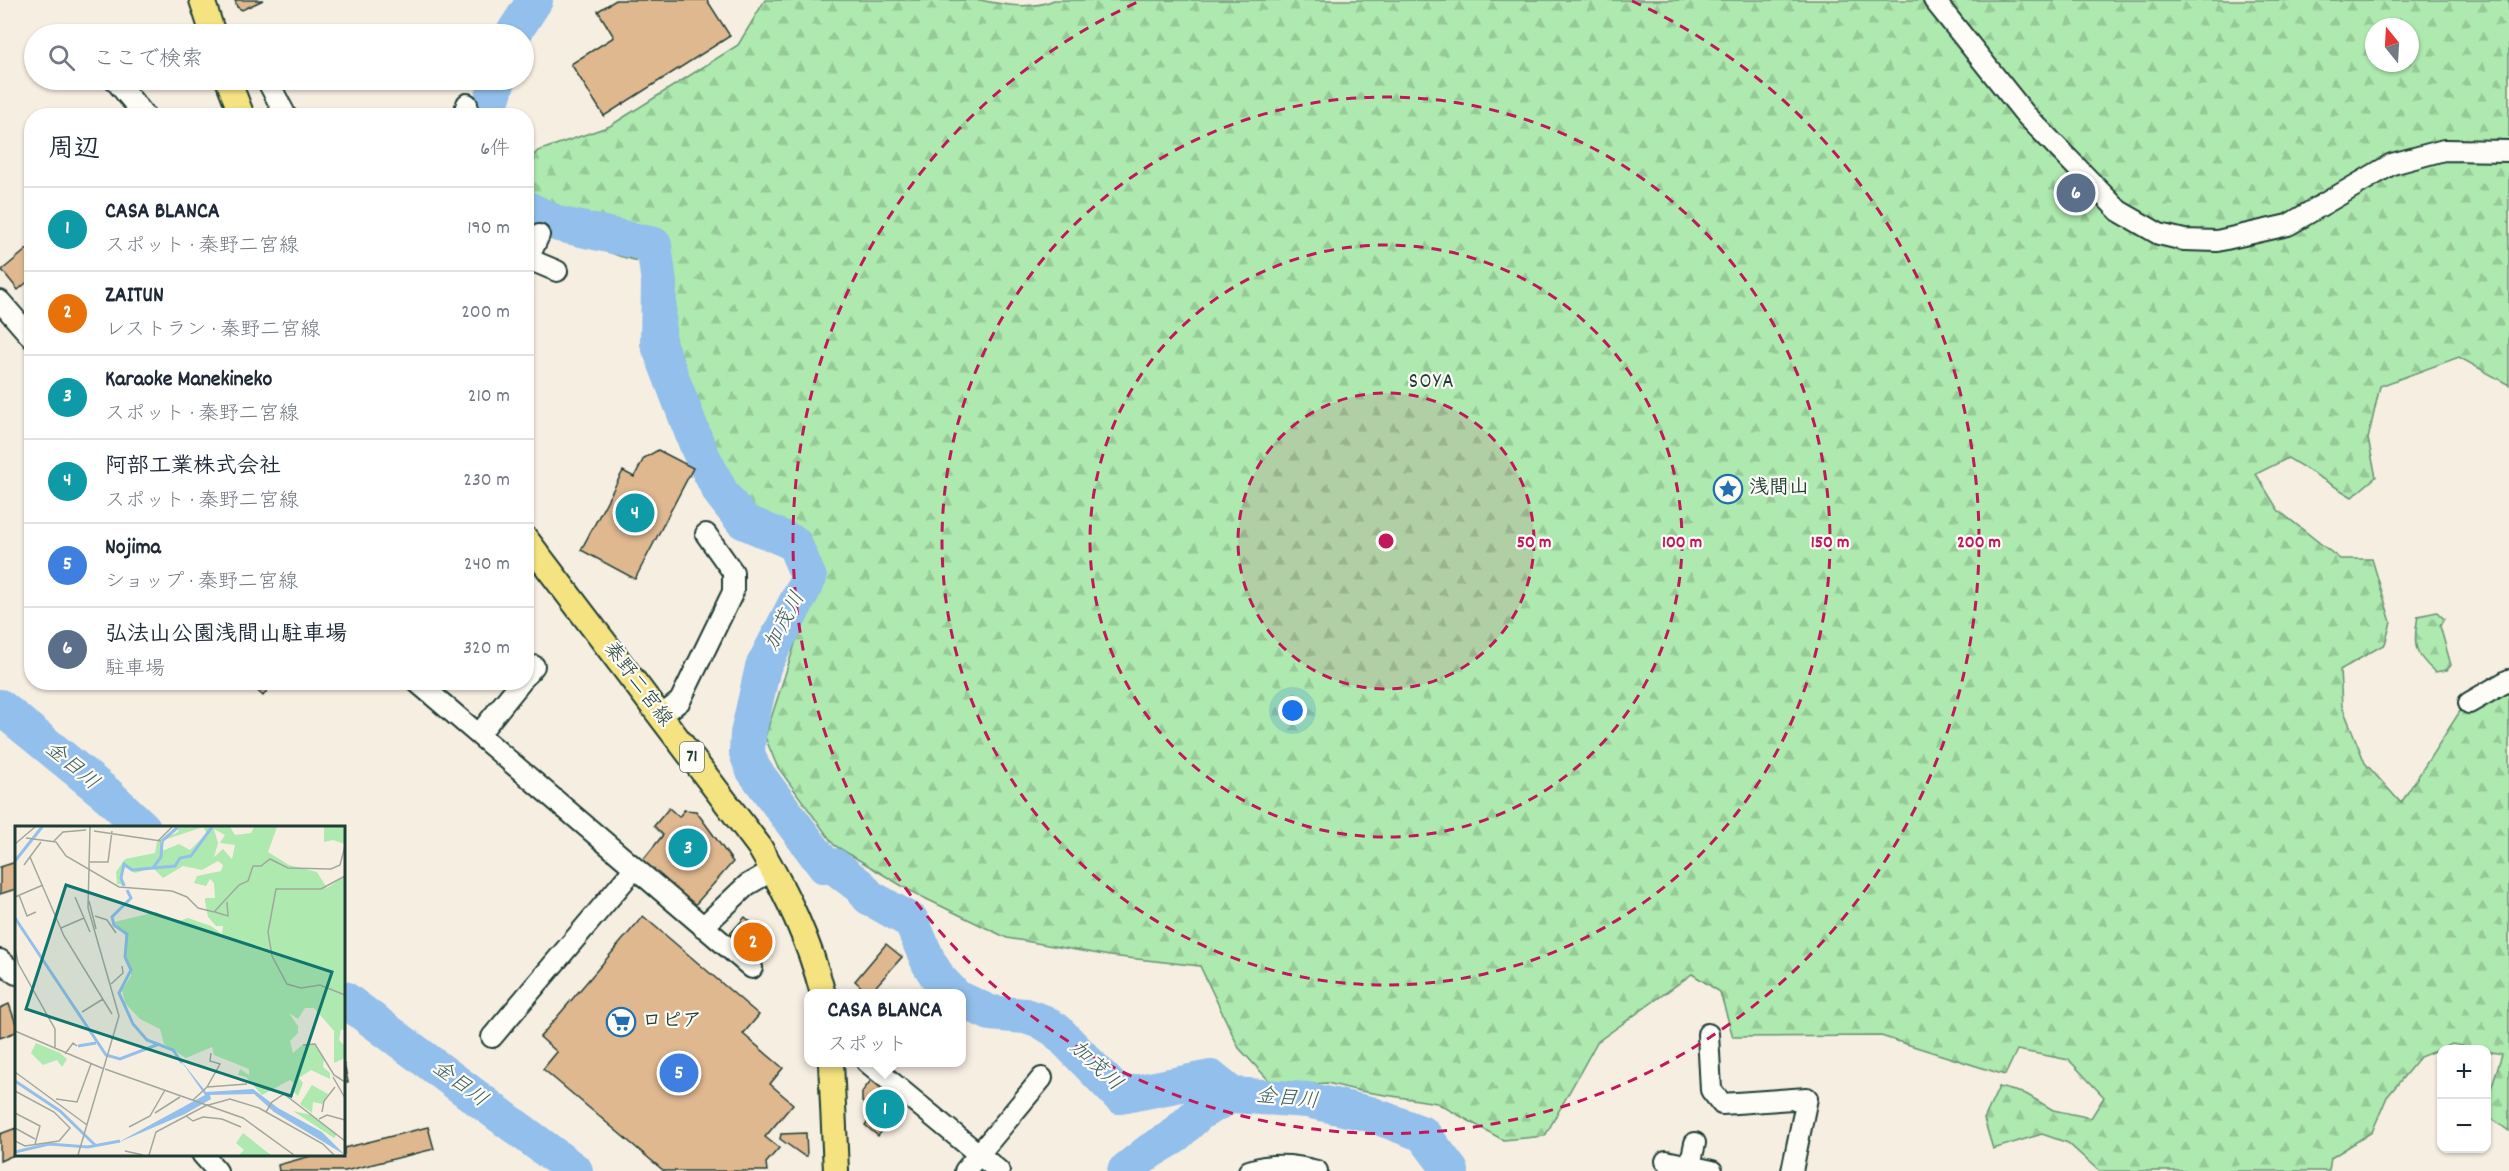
<!DOCTYPE html>
<html lang="ja">
<head>
<meta charset="utf-8">
<style>
	:root { --surface:#fff; --page:#f2f2f3; --text:#1f2937; --muted:#747a83; --line:#e0e1e3; --accent:#1f6fb2 }
	body { margin:0; font-family:Dekko,"Klee One",sans-serif; background:var(--page); color:var(--text) }
	.controls { position:absolute; right:18px; bottom:18px; display:grid; overflow:hidden; border-radius:12px; box-shadow:0 2px 4px #0004 }
	.controls button { width:54px; height:54px; display:grid; place-items:center; padding:0; border:0; border-bottom:2px solid var(--line); background:var(--surface); color:var(--text); font:30px sans-serif }
	.compass { position:absolute; left:2365px; top:18px; width:54px; height:54px; border-radius:50%; background:var(--surface); box-shadow:0 2px 4px #0004; rotate:342deg }
	.you { position:absolute; left:1293px; top:711px; width:21px; height:21px; margin:-15px; border:4px solid #fff; border-radius:50%; background:#1a73e8; box-shadow:0 0 0 9px #1a73e833 }
	.badge { display:grid; place-items:center; width:39px; height:39px; border-radius:50%; background:var(--accent); color:#fff; font-size:20px; font-weight:700 }
	.pin { position:absolute; translate:-50% -50%; border:3px solid #fff; box-shadow:0 2px 6px #0006 }
	.popup { position:absolute; left:804px; top:989px; width:162px; height:78px; box-sizing:border-box; display:grid; place-content:center; border-radius:12px; background:var(--surface); filter:drop-shadow(0 2px 4px #0005); font-size:20px; white-space:nowrap; color:var(--muted) }
	.popup b { font-size:22px; color:var(--text) }
	.popup::after { content:''; position:absolute; left:50%; top:100%; margin-left:-12px; border:12px solid transparent; border-top-color:var(--surface) }
	.list { margin:0; padding:0; list-style:none }
	h2 { display:flex; justify-content:space-between; align-items:center; height:78px; margin:0; padding:0 24px; font-size:26px }
	h2 small { font-size:20px; font-weight:400; color:var(--muted) }
	.list li { display:grid; grid-template-columns:39px 1fr auto; gap:18px; align-items:center; box-sizing:border-box; height:84px; padding:0 24px; border-top:2px solid var(--line) }
	.list b { display:block; font-size:22px; white-space:nowrap }
	.list p { margin:0; font-size:20px; white-space:nowrap; color:var(--muted) }
	.list em { font-size:20px; font-style:normal; color:var(--muted) }
	.icon { flex:none; width:33px; height:33px; fill:none; stroke:currentColor; stroke-width:2; stroke-linecap:round; stroke-linejoin:round }
	.map { position:relative; flex:none; width:2509px; height:1171px; overflow:hidden }
	.search { position:absolute; background:var(--surface); box-shadow:0 2px 4px #0004; left:24px; top:24px; width:510px; height:66px; display:flex; align-items:center; gap:15px; box-sizing:border-box; padding:0 21px; border-radius:33px; color:var(--muted); font-size:22px }
	.panel { position:absolute; background:var(--surface); box-shadow:0 2px 4px #0004; left:24px; top:108px; width:510px; height:582px; border-radius:24px }
	.map>svg:first-child { display:block }
	.forest { fill:url(#forest-firs); stroke:#669372; stroke-width:1.5; fill-rule:evenodd }
	.lines { fill:none; stroke-linecap:round; stroke-linejoin:round }
	.river { stroke:#92bfeb; stroke-width:36 }
	.building { fill:#dfb890; stroke:#1f3d34; stroke-width:1.5 }
	.minor-casing { stroke:#1f3d34; stroke-width:24 }
	.major-casing { stroke:#1f3d34; stroke-width:28 }
	.minor { stroke:#fdfcf7; stroke-width:20 }
	.major { stroke:#f5e381; stroke-width:24 }
	.ring { fill:none; stroke:#c2185b; stroke-width:3; stroke-dasharray:10 8 }
	.labels { text-anchor:middle; dominant-baseline:central; stroke-width:4.5; stroke-linejoin:round; paint-order:stroke }
	.shield { fill:#fdfcf7; stroke:#62766e; stroke-width:1.5 }
	.shield-label { font-size:18px; font-weight:bold; fill:#1f3d34 }
	.poi-label { font-size:20px; font-weight:bold; fill:#1f3d34; stroke:#fdfcf7; text-anchor:start }
	.street-label { font-size:20px; fill:#1f3d34; stroke:#fdfcf7 }
	.neighbourhood-label { font-size:21px; letter-spacing:1.5px; fill:#1f3d34; stroke:#fdfcf7 }
	.water-label { font-size:21px; font-style:italic; fill:#3c5e62; stroke:#fdfcf7 }
	.inset-river { fill:none; stroke:#92bfeb; stroke-width:3 }
	.inset-road { fill:none; stroke:#a1a79c; stroke-width:1.5 }
	.view { fill:#0f766e; fill-opacity:0.15; stroke:#0f766e; stroke-width:3 }
	.inset-edge { fill:none; stroke:#1f3d34; stroke-width:3 }
	.centre { fill:#c2185b; stroke:#fdfcf7; stroke-width:3 }
	.ring-label { font-size:18px; text-anchor:middle; font-weight:bold; fill:#c2185b; stroke:#fdfcf7; stroke-width:4.5; stroke-linejoin:round; paint-order:stroke }
</style>
</head>
<body>
<div class="map">
<svg width="2509" height="1171" viewBox="0 0 2509 1171">
	<defs>
		<pattern id="forest-firs" width="22" height="20" patternUnits="userSpaceOnUse" patternTransform="scale(1.5)"><rect width="22" height="20" fill="#aee9af"/><path d="M5 1l3.5 6h-7zM16 11l3.5 6h-7z" fill="#95c997"/></pattern>
	</defs>
	<rect width="100%" height="100%" fill="#f7eee2"/>
	<filter id="ink" filterUnits="userSpaceOnUse"><feTurbulence type="fractalNoise" baseFrequency=".0167" numOctaves="2"/><feDisplacementMap in="SourceGraphic" scale="12" xChannelSelector="R" yChannelSelector="G"/><feConvolveMatrix kernelMatrix="1 2 1 2 8 2 1 2 1" color-interpolation-filters="sRGB"/></filter>
	<g filter="url(#ink)">
		<path class="forest" d="M765,0h215c23,5 52,10 74,0h1455v385l-50,-28 -79,29 -12,53 8,38 -24,20 -64,-39 -32,16 22,36 62,49h32l19,63 -6,22 -45,26 2,36 23,57 36,40 61,-95 47,-21v444l-22,-16v-14l15,-47 -50,-10 -32,13 -33,40 -15,35 -41,26 -2,13h-230l-31,-28 -26,-9 -49,15 -9,-30 15,-32 27,7 27,16 38,8 13,-21 -35,-37 -52,-10 -12,25 -124,-39 -148,1 -13,-45 -28,-18 -95,68 -52,94 -42,4 -66,-37 -77,-12 -33,-8 -52,4 -36,-39 -39,-82 -90,-10 -103,-18 -95,-46 -78,-47 -57,-79 -12,-29 46,-143 -30,-67 -51,-35 -54,-146 -34,-84 -23,-6 -34,-13 -42,-22 -16,-19 -1,-40 12,-11 72,-25 128,-81zM2374,27h36v36h-36z
			M2437,612l7,7 -4,7 11,39 -4,5 -12,2c-22,-19 -22,-28 -17,-56z"/>
		<g class="lines">
			<path class="river" d="M513,34l22,-34
				M487,116l11,-36
				M526,208l32,16 96,21 5,38 -1,60 41,107 22,43 22,28 51,22 15,35 -46,89 -15,67 -1,19 6,16 72,97h9l27,21 8,10 42,24 18,42 10,16 14,15
				M0,707l108,88 35,33
				M344,999l231,172
				M962,1000l28,13 35,3 18,6 13,8 64,66 91,-18 21,17
				M1125,1171l25,-20 22,-13 28,-26 32,-17 75,5 63,14 53,20 28,37"/>
		</g>
		<path class="building" d="M235,0h28l-21,10 -5,-3z
			M616,0h91l23,36 -126,80 -33,-52 43,-27 -16,-26z
			M32,245v33l-14,12 -16,-20z
			M658,450l35,18 -58,111 -54,-29 42,-79 11,6 10,-19z
			M248,682h26l-11,14z
			M669,808l10,9 5,-7 12,1 37,51 -39,44 -52,-45 21,-26 -9,-9z
			M16,862v27l-16,5v-27z
			M643,916l116,99 -16,19 40,34 -13,16 23,20 -28,33 14,11 -13,15 1,8h-103l-121,-102 14,-17 -17,-15z
			M745,917l21,19 -3,2 8,7 -13,15 -28,-26z
			M886,944l16,13 -33,37 -14,-13z
			M9,1004l7,20v8l-16,6v-30z
			M344,1064l4,18 -4,1z
			M872,1079l32,26 -26,31 -13,-11 10,-12 -13,-11v-10z
			M428,1127l6,22 -89,22h-66l-1,-6 40,-11h26v-6z
			M16,1128v26l-16,7v-27z
			M806,1133l1,23h-3l-24,-17 1,-5z"/>
		<g class="lines">
			<g class="minor-casing">
				<path id="minor" d="M1934,0l91,114 94,97 40,23 25,6 33,1 71,-16 104,-61 52,-14 65,1
					M115,80l30,36
					M267,80l19,36
					M463,116l4,-12
					M526,258l31,13
					M528,259l11,-24
					M0,301l32,37
					M526,675l8,-9
					M417,682l335,286
					M2469,703l40,-23
					M661,716l19,-15 53,-109v-20l-27,-38
					M479,734l42,-52
					M703,927l44,-42 26,-15
					M0,960l16,14
					M1708,1034l3,56 11,14 85,-6 -15,73
					M492,1037l142,-168
					M867,1062l132,109
					M202,1154l15,17
					M1666,1161l46,10
					M1690,1166l5,-23
					M965,1171l77,-93
					M1249,1171c22,-8 46,-6 68,0"/>
			</g>
			<g class="major-casing">
				<path id="major" d="M202,0l11,34
					M228,80l14,36
					M526,539l233,307c28,48 50,94 64,148
					M831,1062l5,109"/>
			</g>
			<use href="#minor" class="minor"/>
			<use href="#major" class="major"/>
		</g>
	</g>
	<circle cx="1386" cy="541" r="148" fill="#c2185b" fill-opacity=".12"/>
	<g class="ring">
		<circle cx="1386" cy="541" r="148"/>
		<circle cx="1386" cy="541" r="296"/>
		<circle cx="1386" cy="541" r="444"/>
		<path d="M1632 1A593 593 0 1 1 1140 1"/>
	</g>
	<defs>
		<g id="sight-ring" transform="scale(1.5)"><circle r="9.5" fill="#fdfcf7" stroke="#1f6fb2" stroke-width="1.5"/><path d="M0-6L1.8-2.2L6-1.7L2.9 1.2L3.7 5.4L0 3.3L-3.7 5.4L-2.9 1.2L-6-1.7L-1.8-2.2Z" fill="#1f6fb2"/></g>
		<g id="supermarket-ring" transform="scale(1.5)"><circle r="9.5" fill="#fdfcf7" stroke="#1f6fb2" stroke-width="1.5"/><path d="M-6-5.5h2.5l.6 2H6L4.5 2H-2.5L-4.4-4H-6ZM-1.5 3.2a1.3 1.3 0 1 0 .1 0ZM3 3.2a1.3 1.3 0 1 0 .1 0Z" fill="#1f6fb2"/></g>
	</defs>
	<g fill-rule="evenodd">
		<use href="#sight-ring" x="1728" y="489"/>
		<use href="#supermarket-ring" x="621" y="1022"/>
	</g>
	<g class="labels">
		<rect class="shield" x="680" y="742" width="24" height="30" rx="4.5"/>
		<g class="shield-label">
			<text x="692" y="757">71</text>
		</g>
		<g class="poi-label">
			<text x="1749" y="489">浅間山</text>
			<text x="642" y="1022">ロピア</text>
		</g>
		<g class="street-label">
			<text transform="translate(637 685) rotate(53)">秦野二宮線</text>
		</g>
		<g class="neighbourhood-label">
			<text x="1432" y="383">SOYA</text>
		</g>
		<g class="water-label">
			<text transform="translate(786 622) rotate(-62)">加茂川</text>
			<text transform="translate(71 767) rotate(40)">金目川</text>
			<text transform="translate(1095 1067) rotate(43)">加茂川</text>
			<text transform="translate(459 1085) rotate(37)">金目川</text>
			<text transform="translate(1287 1100) rotate(6)">金目川</text>
		</g>
	</g>
	<g transform="translate(15 826)">
		<rect width="330" height="330" fill="#f7eee2"/>
		<path d="M164,1h51l5,8 16,-2 3,-6h23l-9,25 21,13 28,7 10,16 18,-12v155l-4,-2 -2,11 5,5 1,13 -11,5v-32l-20,-23h-9l-7,11 -9,-6 9,13v7l-8,8 3,12 9,-8 12,-2 10,16 -1,8 7,6v6l-19,-9 -12,8 4,5 -5,13 -7,-7 3,-6 -4,-3 -28,15 -16,-18 -8,-2 2,-6 9,6v-6l-35,-14 -2,-8 -26,11 -22,-14 -4,-15 -20,-10 -15,-16 -3,-13 9,-14v-8l-5,-6 -1,-27 -11,-13 42,-10 20,10 12,-4 23,8 11,8 1,-8h-7l-8,-9 -3,-16v-3h10l-1,-15 -4,-4 -4,7 -12,-3 3,-7 24,-5 2,-6 -5,-4 -16,9 -19,-4 -20,12 -10,-10 -18,5 -10,-6 -4,10 5,8 -9,-1 -1,-12 9,-13 30,-6 2,-11 21,-10zM188,1l4,6 -17,17 -11,-6 -17,7 2,-11zM199,3l11,6 -5,8 15,2 -3,14 -9,-10 -9,8 4,-14zM309,1h21v17l-12,-4 -9,2zM21,217l24,10 7,6 -5,8 -5,-7 -14,5 -12,-12zM278,285l18,4 26,19 -3,4z" fill="#aee9af" fill-rule="evenodd"/>
		<path d="M297,259l16,9 -6,10 -9,-2 -1,11 -12,-9z" fill="#aee9af"/>
		<path d="M228,307l24,19 4,3h-32l5,-5 -8,-7z" fill="#aee9af"/>
		<path d="M164,232l27,34 47,-3 25,19 44,24 23,23 -71,-43 -20,-18 -44,1 1,4 -26,15 -68,29 88,-48z" fill="#92bfeb"/>
		<path class="inset-river" d="M147,15l16,-14M0,35l27,-34M138,42l8,-11 1,-15M109,60l-3,-8 3,-14 8,6 43,-4 5,-8 11,-2 21,-29M112,64l4,8 -19,19 2,8 13,9 -2,23 6,13 -12,23 14,31 14,16 26,10 9,13M0,92l91,137 14,4 39,-15M63,220l18,-3M0,255l45,30 35,34M0,326l34,-8 39,3 32,-6"/>
		<path class="inset-road" d="M79,5l67,10M11,12l30,4 10,14 53,31 53,4 15,6 11,11 16,4 25,-27 9,-4 5,-15h8l9,-7 18,9 43,1 9,-4 5,-19M39,15l9,-9 23,-2M143,15l14,-14M0,18l20,-17M15,31l34,79 48,78M75,36h18l4,-31M9,39l17,-23M330,50l-24,13h-45l-8,43 4,24 15,28 14,4 19,-3 25,10M4,69l8,21 9,-4M0,71l28,-12M60,71l15,35M74,75l7,28M200,86l13,4 -1,-14M80,90l12,4 9,13M46,102l23,-10M0,122l3,15 37,66v20M96,158l12,-11 -1,-7M67,186l21,-13M0,205l89,38M288,219l12,-1 19,31 11,7M50,228l8,-11 4,3M90,243l138,49 51,37M0,246l72,53M318,251l12,21M192,261l40,-3M0,265l39,21 16,16 -11,13 -34,5 -10,-5M41,273l21,3 14,-38M178,274l14,-13 13,-23 -10,-3 1,-8M251,286l6,-10 12,-8 61,47M307,286l2,-11 11,-14M0,287l25,13 -5,18M140,287l25,-16M171,290l7,5 10,-4 19,2 19,8M304,293l8,-4 18,5M114,301l21,-11 15,-26M0,302l20,11M110,325l18,4M63,329l41,-139 -31,-108 2,-81M134,329l7,-23 49,-26 25,-7 29,9 64,36 11,11"/>
		<path class="view" d="M51,59l266,87 -41,124 -265,-87z"/>
		<rect width="330" height="330" class="inset-edge"/>
	</g>
	<circle cx="1386" cy="541" r="9" class="centre"/>
	<g class="ring-label">
		<text x="1534" y="547">50 m</text>
		<text x="1682" y="547">100 m</text>
		<text x="1830" y="547">150 m</text>
		<text x="1979" y="547">200 m</text>
	</g>
</svg>
<div class="controls">
<button>+</button>
<button>−</button>
</div>
<svg class="compass" viewBox="-18 -18 36 36"><path d="M0-13l5 13h-10z" fill="#e53935"/><path d="M0 13l5-13h-10z" fill="#747a83"/></svg>
<div class="you"></div>
<div class="pin badge" style="left:885px;top:1109px;background:#0f9aa8">1</div>
<div class="popup"><b>CASA BLANCA</b>スポット</div>
<div class="pin badge" style="left:753px;top:942px;background:#e8710a">2</div>
<div class="pin badge" style="left:688px;top:848px;background:#0f9aa8">3</div>
<div class="pin badge" style="left:635px;top:513px;background:#0f9aa8">4</div>
<div class="pin badge" style="left:679px;top:1073px;background:#3f7fe0">5</div>
<div class="pin badge" style="left:2076px;top:193px;background:#5c6f8a">6</div>
<div class="search"><svg class="icon" aria-label="search" viewBox="0 0 24 24"><circle cx="10" cy="10" r="6"/><path d="M15 15l6 6"/></svg>ここで検索</div>
<section class="panel">
<h2>周辺<small>6件</small></h2>
<ul class="list">
<li><span class="badge" style="background:#0f9aa8">1</span><div><b>CASA BLANCA</b><p>スポット · 秦野二宮線</p></div><em>190 m</em></li>
<li><span class="badge" style="background:#e8710a">2</span><div><b>ZAITUN</b><p>レストラン · 秦野二宮線</p></div><em>200 m</em></li>
<li><span class="badge" style="background:#0f9aa8">3</span><div><b>Karaoke Manekineko</b><p>スポット · 秦野二宮線</p></div><em>210 m</em></li>
<li><span class="badge" style="background:#0f9aa8">4</span><div><b>阿部工業株式会社</b><p>スポット · 秦野二宮線</p></div><em>230 m</em></li>
<li><span class="badge" style="background:#3f7fe0">5</span><div><b>Nojima</b><p>ショップ · 秦野二宮線</p></div><em>240 m</em></li>
<li><span class="badge" style="background:#5c6f8a">6</span><div><b>弘法山公園浅間山駐車場</b><p>駐車場</p></div><em>320 m</em></li>
</ul>
</section>
</div>
</body>
</html>
